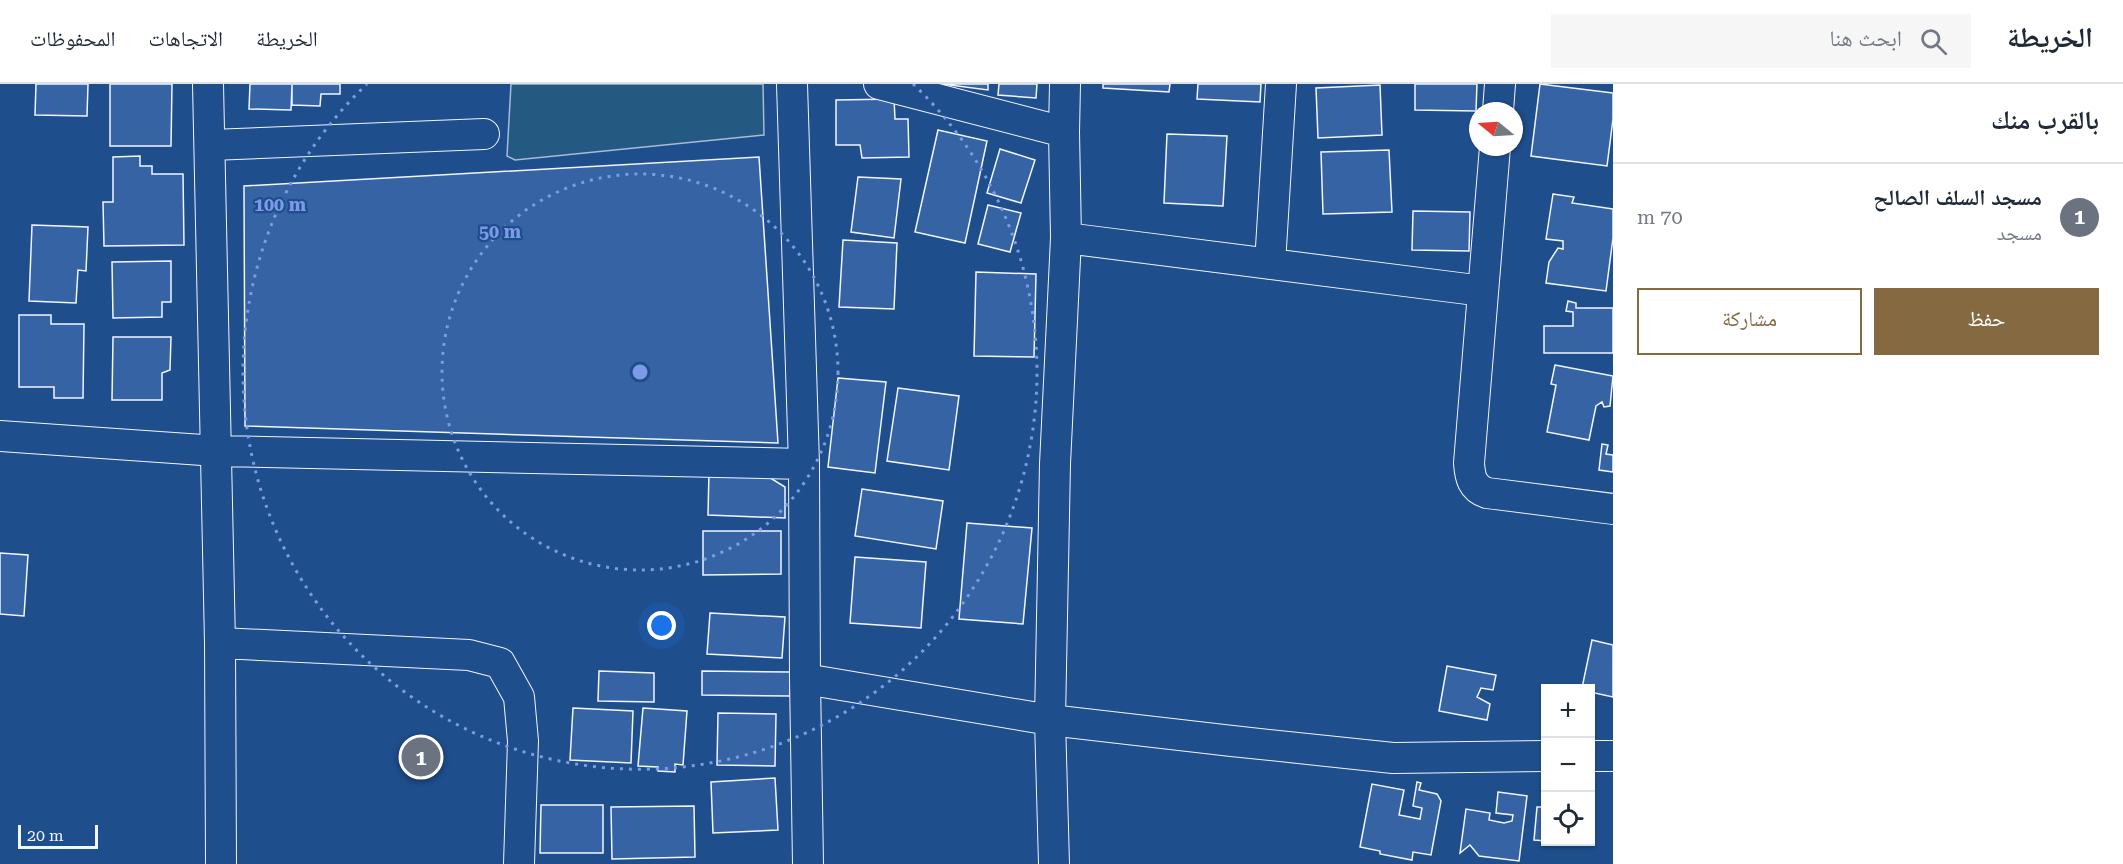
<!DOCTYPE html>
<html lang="ar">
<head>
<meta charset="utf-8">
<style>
	:root { --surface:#fff; --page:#f6f6f7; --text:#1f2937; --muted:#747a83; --line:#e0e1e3; --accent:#846941 }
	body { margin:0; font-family:"Roboto Serif","Noto Naskh Arabic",serif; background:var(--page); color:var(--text); direction:rtl }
	.controls { position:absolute; right:18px; bottom:18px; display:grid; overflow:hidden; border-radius:0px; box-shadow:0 2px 4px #0004 }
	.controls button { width:54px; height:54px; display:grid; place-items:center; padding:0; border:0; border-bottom:2px solid var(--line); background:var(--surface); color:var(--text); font:30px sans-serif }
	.compass { position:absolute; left:1469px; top:18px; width:54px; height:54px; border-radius:50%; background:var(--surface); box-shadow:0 2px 4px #0004; rotate:288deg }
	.scale { position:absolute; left:18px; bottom:15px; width:80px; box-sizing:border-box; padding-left:6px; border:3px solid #f2f6ff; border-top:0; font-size:16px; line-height:21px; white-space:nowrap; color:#f2f6ff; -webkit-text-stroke:4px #1f4e8c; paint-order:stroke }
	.you { position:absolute; left:662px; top:542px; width:21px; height:21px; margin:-15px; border:4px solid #fff; border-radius:50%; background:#1a73e8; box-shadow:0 0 0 9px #1a73e833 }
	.badge { display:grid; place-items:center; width:39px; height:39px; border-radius:50%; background:var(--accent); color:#fff; font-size:20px; font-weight:700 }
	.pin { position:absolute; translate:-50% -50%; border:3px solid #fff; box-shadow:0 2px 6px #0006 }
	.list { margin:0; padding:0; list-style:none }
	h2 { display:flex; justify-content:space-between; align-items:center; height:78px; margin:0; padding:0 24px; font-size:26px }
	h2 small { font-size:20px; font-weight:400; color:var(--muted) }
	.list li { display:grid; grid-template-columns:39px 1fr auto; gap:18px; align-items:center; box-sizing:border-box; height:108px; padding:0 24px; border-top:2px solid var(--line) }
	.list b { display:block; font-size:22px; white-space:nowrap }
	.list p { margin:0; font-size:20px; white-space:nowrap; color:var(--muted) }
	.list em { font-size:20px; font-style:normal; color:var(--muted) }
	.actions { display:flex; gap:12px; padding:18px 24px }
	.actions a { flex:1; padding:14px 0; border:2px solid var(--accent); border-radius:0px; text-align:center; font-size:21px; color:var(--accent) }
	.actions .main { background:var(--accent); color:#fff }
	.icon { flex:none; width:33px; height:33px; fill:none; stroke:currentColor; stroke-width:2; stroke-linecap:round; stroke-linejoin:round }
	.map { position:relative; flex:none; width:1613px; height:780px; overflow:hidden; direction:ltr }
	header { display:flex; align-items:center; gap:36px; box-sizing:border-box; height:84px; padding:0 30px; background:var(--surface); border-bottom:2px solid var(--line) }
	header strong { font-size:28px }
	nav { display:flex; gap:33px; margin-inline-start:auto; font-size:21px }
	.search { width:420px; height:54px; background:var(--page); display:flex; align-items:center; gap:15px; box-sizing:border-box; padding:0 21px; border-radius:0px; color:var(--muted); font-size:22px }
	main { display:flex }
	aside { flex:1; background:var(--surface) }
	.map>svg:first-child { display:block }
	.green { fill:#245a82; stroke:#a8bbd7; stroke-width:1.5 }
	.building { fill:#3563a3; stroke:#f2f6ff; stroke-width:1.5 }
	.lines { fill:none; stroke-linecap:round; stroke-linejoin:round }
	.minor-casing { stroke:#f2f6ff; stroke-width:32 }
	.minor { stroke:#1f4e8c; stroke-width:30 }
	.ring { fill:none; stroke:#7d9aea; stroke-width:3; stroke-dasharray:3 6 }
	.centre { fill:#7d9aea; stroke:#1f4e8c; stroke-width:3 }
	.ring-label { font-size:18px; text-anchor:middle; font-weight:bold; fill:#7d9aea; stroke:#1f4e8c; stroke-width:4.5; stroke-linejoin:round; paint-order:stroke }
</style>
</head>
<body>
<header>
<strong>الخريطة</strong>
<div class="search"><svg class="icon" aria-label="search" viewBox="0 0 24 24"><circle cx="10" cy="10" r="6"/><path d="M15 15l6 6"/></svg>ابحث هنا</div>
<nav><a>الخريطة</a><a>الاتجاهات</a><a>المحفوظات</a></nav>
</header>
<main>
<aside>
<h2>بالقرب منك<small></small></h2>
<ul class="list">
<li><span class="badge" style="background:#6b7280">1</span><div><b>مسجد السلف الصالح</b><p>مسجد</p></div><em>70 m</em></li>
</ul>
<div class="actions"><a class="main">حفظ</a><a>مشاركة</a></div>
</aside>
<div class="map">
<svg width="1613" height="780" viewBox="0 0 1613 780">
	<rect width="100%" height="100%" fill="#1f4e8c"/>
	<path class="green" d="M511,0h252l1,51 -249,25 -8,-4z"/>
	<path class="building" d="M36,0h52l-1,32 -52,-1z
		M110,0h62l-1,62h-61z
		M250,0h90v10h-19l-1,12 -28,-1v-20l-1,25 -42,-1z
		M942,0h46v6z
		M999,0h38l-1,14 -38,-3z
		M1103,0h67l-1,8 -66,-4z
		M1198,0h63l-1,18 -63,-3z
		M1415,0h62l-1,27 -61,-1z
		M1540,0l73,9v26l-6,47 -76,-10z
		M1380,1l2,50 -64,3 -2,-50z
		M894,15l1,20h13l1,38 -47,1 -2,-13h-24v-45z
		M938,46l49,11 -22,102 -50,-11z
		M1167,50l60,2 -4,70 -59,-3z
		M1000,65l35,11 -14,43 -34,-10z
		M1389,66l3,62 -69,2 -2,-62z
		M140,72v10h12v8h31l1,71 -80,1 -1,-44h10v-45z
		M759,73l19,286 -533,-17 -1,-240z
		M858,93l43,2 -7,59 -43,-6z
		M1553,110l21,3 -2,6 41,6v29l-7,53 -60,-8 3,-21 9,-14 5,1v-8l-17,-2z
		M988,121l33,8 -11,39 -32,-8z
		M1413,127l57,1 -1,39 -57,-1z
		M32,141l56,2 -2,44 -8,-1 -2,33 -47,-2z
		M843,156l54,3 -3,66 -55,-2z
		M171,177v41h-9v15l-49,1 -1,-56z
		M976,188l60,2 -2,83 -60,-1z
		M1568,217l8,2v5h37v45h-69v-27h29v-14l-7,-1z
		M19,231h32v9h33l-1,74h-29v-11h-35z
		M113,253h58l-1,33 -8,3v27h-50z
		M1555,281l58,11 -3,30 -6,1 -2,-5 -6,4 -7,34 -42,-8 9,-47 -5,-1z
		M838,294l48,4 -11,91 -47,-6z
		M898,304l61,8 -10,74 -62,-9z
		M1602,360l6,1 -2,9 7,1v17l-14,-2z
		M759,387l26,16v31l-77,-3 1,-43z
		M862,405l81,12 -7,48 -81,-13z
		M967,439l65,5 -9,96 -64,-5z
		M703,447h78v43l-78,1z
		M0,469l28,2 -4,61 -24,-2z
		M855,473l71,5 -5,66 -71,-5z
		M710,529l75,4 -3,41 -75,-4z
		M1592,556l21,5v52l-23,-5v-4h-8z
		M1447,582l49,9 -3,15 -12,-2 -4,9 13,7 -3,16 -48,-9z
		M599,587l55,2v29l-56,-1z
		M702,587l88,1v24l-88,-1z
		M573,624l60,3 -2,52 -61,-3z
		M643,624l44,3 -4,54 -8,-1v8l-17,-1v-4l-20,-1z
		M718,629l58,1 -1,52 -58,-1z
		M775,694l3,52 -65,3 -2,-51z
		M1417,698l4,1 -2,7 18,4 4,7 -10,54 -18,-3 -1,8 -32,-6v-3l-20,-4 12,-63 32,6 -5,25 21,4 2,-11 -9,-2z
		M1498,708l29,4 -8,65 -40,-5 -9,-11 -10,8 6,-44 24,4 -1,7 15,3 8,-2 1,-6 -17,-2z
		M541,721h62v48h-63z
		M694,722l1,51 -83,2 -1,-52z
		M1537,723h9v34l-12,-1z"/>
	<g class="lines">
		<g class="minor-casing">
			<path id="minor" d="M208,0l12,559 1,221
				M792,0l12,380 1,215 3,185
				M879,0l185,48
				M1498,27l2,-27
				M211,61l273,-11
				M1495,63l-26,316c1,14 3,25 18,30l126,16
				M1066,154l417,53
				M1270,180l11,-180
				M0,352l217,15 587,13
				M220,559l249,12 31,8 19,34 4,44 -4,123
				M805,595l245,41 182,21 161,17 153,-2
				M1590,672h23
				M1054,780l-4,-144 5,-256 11,-226 -2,-106 1,-48"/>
		</g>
		<use href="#minor" class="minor"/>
	</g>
	<g class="ring">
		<circle cx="640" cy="288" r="198"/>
		<path d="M913 0A397 397 0 1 1 367 0"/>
	</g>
	<circle cx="640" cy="288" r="9" class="centre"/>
	<g class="ring-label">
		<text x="280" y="127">100 m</text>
		<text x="500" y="154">50 m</text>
	</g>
</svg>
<div class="controls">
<button>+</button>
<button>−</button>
<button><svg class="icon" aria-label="locate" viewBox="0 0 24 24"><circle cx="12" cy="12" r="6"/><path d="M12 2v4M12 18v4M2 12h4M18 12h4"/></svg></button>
</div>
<svg class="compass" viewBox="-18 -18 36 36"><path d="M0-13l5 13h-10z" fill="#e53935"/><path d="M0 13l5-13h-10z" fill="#747a83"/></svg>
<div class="scale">20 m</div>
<div class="you"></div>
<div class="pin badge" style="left:421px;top:673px;background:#6b7280">1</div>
</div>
</main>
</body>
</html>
